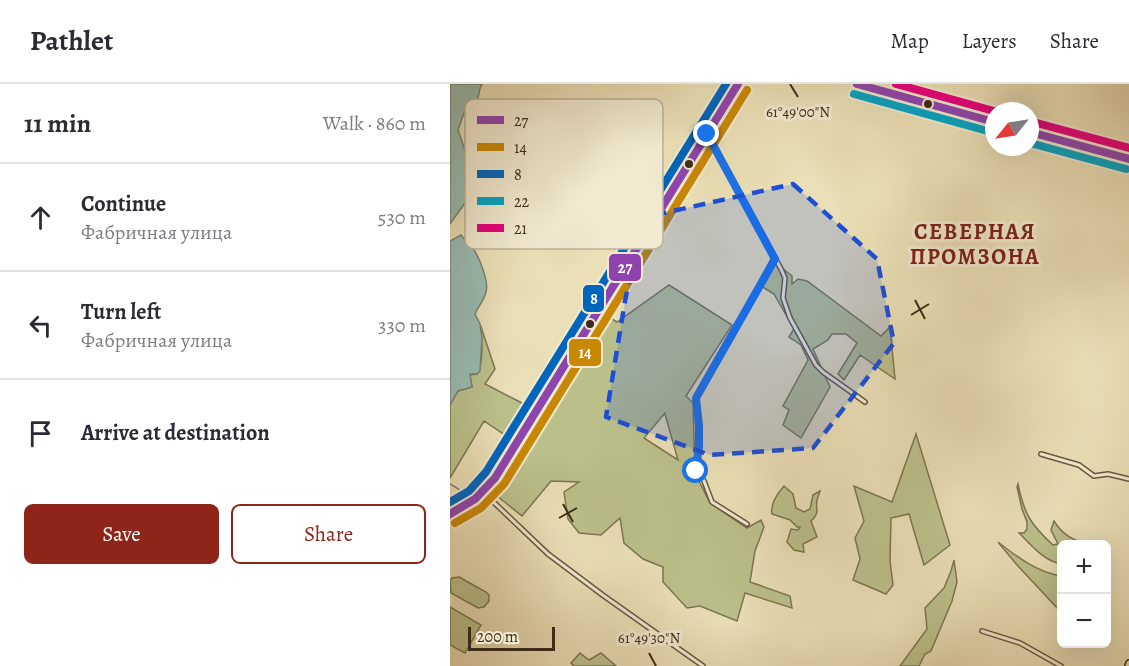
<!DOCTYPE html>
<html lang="en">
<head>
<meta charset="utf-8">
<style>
	:root { --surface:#fff; --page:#f2f2f3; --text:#2b2b33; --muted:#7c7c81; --line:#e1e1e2; --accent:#8f2418 }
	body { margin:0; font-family:Alegreya,serif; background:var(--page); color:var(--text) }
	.controls { position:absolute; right:18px; bottom:18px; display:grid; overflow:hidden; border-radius:9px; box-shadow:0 6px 24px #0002 }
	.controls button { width:54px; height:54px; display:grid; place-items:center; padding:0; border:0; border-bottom:2px solid var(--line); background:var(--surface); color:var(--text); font:30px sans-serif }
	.compass { position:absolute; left:535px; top:18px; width:54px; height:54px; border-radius:50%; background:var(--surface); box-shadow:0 6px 24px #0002; rotate:240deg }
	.scale { position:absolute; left:18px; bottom:15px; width:87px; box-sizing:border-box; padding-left:6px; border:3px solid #3e2b18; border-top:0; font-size:16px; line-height:21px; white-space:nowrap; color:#3e2b18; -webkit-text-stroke:4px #f1ead0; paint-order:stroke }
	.stop { position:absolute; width:18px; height:18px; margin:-14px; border:4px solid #1a73e8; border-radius:50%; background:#fff }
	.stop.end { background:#1a73e8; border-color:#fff; box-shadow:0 2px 6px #0008 }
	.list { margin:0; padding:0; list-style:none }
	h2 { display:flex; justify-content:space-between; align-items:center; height:78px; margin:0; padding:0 24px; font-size:26px }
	h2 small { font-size:20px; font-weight:400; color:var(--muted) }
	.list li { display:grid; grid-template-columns:39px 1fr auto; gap:18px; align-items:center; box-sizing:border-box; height:108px; padding:0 24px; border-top:2px solid var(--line) }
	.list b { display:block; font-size:22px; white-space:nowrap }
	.list p { margin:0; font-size:20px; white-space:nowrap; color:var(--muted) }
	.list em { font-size:20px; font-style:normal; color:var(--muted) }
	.actions { display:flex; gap:12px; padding:18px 24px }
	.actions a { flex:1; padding:14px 0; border:2px solid var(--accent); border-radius:9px; text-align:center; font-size:21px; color:var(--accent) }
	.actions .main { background:var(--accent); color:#fff }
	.icon { flex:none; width:33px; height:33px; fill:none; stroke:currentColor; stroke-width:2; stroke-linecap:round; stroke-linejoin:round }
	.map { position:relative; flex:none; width:679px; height:582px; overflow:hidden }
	header { display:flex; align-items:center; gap:36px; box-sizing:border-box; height:84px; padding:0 30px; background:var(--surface); border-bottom:2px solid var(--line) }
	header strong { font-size:28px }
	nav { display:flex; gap:33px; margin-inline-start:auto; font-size:21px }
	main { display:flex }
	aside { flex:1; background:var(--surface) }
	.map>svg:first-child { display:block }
	.green { fill:#bbc08b; stroke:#7c7652; stroke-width:1.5; fill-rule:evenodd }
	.water { fill:#98bcb2; stroke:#748274; stroke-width:1.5 }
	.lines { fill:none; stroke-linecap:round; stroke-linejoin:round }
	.stream { stroke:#748274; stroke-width:1.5 }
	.street-casing { stroke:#695840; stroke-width:6 }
	.secondary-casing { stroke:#3e2b18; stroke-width:7 }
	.primary-casing { stroke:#3e2b18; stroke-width:8 }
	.street { stroke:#f1ead0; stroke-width:3 }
	.secondary { stroke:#f1ead0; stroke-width:4 }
	.primary { stroke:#eadfb6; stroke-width:5 }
	.bus-1-casing { stroke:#f1ead0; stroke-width:12 }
	.bus-2-casing { stroke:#f1ead0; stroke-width:12 }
	.bus-3-casing { stroke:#f1ead0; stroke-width:12 }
	.bus-4-casing { stroke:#f1ead0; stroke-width:12 }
	.bus-5-casing { stroke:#f1ead0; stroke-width:12 }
	.bus-1 { stroke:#8e44ad; stroke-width:8 }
	.bus-2 { stroke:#c98706; stroke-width:8 }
	.bus-3 { stroke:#0065bd; stroke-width:8 }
	.bus-4 { stroke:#03a3c5; stroke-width:8 }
	.bus-5 { stroke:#e5007d; stroke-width:8 }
	.route { stroke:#1a73e8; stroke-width:8 }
	.marked { fill:#1d4ed8; fill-opacity:0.2; stroke:#1d4ed8; stroke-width:4.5; stroke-dasharray:12 8; stroke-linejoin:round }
	.ticks { fill:none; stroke:#3e2b18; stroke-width:2 }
	.bus-dot { fill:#3e2b18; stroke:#f1ead0; stroke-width:2 }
	.labels { text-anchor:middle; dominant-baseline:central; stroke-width:6; stroke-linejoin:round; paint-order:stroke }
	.district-label { font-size:22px; font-weight:bold; letter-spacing:1.5px; fill:#7a1f14; stroke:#f1ead0 }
	.key { fill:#f1ead0; stroke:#bbb199; stroke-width:1.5 }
	.key-label { font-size:16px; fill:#3e2b18 }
	.ticks-label { font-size:15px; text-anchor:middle; fill:#3e2b18; stroke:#f1ead0; stroke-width:6; stroke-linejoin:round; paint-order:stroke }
	.line-badge { stroke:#f1ead0; stroke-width:2 }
	.badge-label { font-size:16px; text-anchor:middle; font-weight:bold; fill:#fff }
</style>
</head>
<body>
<header>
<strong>Pathlet</strong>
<nav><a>Map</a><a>Layers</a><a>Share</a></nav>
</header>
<main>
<aside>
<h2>11 min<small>Walk · 860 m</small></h2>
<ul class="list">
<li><svg class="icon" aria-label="ahead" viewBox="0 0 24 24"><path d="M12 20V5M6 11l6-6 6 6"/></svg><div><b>Continue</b><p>Фабричная улица</p></div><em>530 m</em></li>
<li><svg class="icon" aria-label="left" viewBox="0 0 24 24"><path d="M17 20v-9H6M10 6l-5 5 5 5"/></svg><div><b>Turn left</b><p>Фабричная улица</p></div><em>330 m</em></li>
<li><svg class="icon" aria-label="arrive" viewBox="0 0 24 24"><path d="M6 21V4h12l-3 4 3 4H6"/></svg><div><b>Arrive at destination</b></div></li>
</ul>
<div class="actions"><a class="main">Save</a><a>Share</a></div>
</aside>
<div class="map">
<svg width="679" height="582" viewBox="0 0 679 582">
	<rect width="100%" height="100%" fill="#eadfb6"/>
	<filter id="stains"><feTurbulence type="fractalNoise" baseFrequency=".00333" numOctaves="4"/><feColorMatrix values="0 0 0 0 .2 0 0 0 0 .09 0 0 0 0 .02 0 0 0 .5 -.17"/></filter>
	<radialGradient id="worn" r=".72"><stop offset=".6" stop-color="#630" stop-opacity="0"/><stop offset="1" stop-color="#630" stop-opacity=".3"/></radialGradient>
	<path class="green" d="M321,175l21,17v8l6,-5 9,2 74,55 9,-9 5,52 -35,-24 -16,25 -6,-6 19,-31 -11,-9h-14l-4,6 -15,9 17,38 -29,51 -18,-13 6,-15 -6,-4 25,-46 -7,-15 -12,-8 5,-8 -20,-35 -16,-10z
		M219,201l63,40 -46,71 7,7 2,70 15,30 37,25 14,-8 3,7 -9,24 -5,31 40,14 2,12 -47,-15 -8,28 -37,-15 -13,2 -24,-26v-15l-20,-8 -19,-16 -4,-25 -19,17 -22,-2 -11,-14 -4,-27 15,-10 -28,-1 -29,35 -35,-28 54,-63 61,-112 15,9zM215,329v1l13,46 -34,-22z
		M30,240l15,45 -10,15 39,20c9,-9 19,-15 23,-29l4,-3 -2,7 -25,38 -13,22 -27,-18 -34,57v-73l8,-14 14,-4 -3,-12 8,-1c7,-12 5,-37 3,-50z
		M466,350l34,111 -26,20 -15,-51 -18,4 -1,43 3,24 -7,9 -33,-14 7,-21 -5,-21 9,-17 -10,-35 38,16z
		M568,400c6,30 13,41 35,61l5,-1 -7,-14 3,-9c8,13 18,19 33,23h-25l-1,20c-17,-3 -30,-19 -42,-31h5l3,-4v-7l-5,-13 -5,-22z
		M334,402l9,8 3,14 8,4 6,-3 3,-14 7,-4c-1,3 -2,6 -3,9 -2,11 4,11 -6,21l6,16 -14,7 1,8 -10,-2 -7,-8 4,-13 7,1 2,-3h-3l-7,-7 -18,-6c-2,-10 5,-20 12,-28z
		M548,458c19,15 39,30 63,34v36l-44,-47z
		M504,476l3,22 -5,19 -21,50 -6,3 -6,12h-19l27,-37 -2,-21 19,-20 7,-17z
		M9,493l27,15 3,3v6l-5,6 -6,1 -27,-15 -1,-12 2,-3z
		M0,523l31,18 -16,28 -15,-8z
		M130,569l9,7 12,-7 15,13h-42l-3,-3z"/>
	<path class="water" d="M0,0h32l-2,4 -2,10 -14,15 -6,17 10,29 3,13 5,9 -11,22 -15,21z
		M11,151c4,5 9,10 13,15 6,9 15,32 12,42 -2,8 -8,15 -11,22l5,10 2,14 -2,33 -3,3h-7l2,13 -14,4 -8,14v-164z"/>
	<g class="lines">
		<path class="stream" d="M0,400l15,9 24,-17"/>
		<g class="street-casing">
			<path id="street" d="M257,50l74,135 4,9 -2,20 7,20 26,47 7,7 42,30
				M117,89c17,36 35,57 68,79
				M41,108l3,5 8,1 65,-25 42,-23
				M591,370l38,11 15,11 14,-2 21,5
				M34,409l64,61 56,42 99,70
				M297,440l-35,-22 -8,-21 -8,-10 3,-25v-20l-3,-28 79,-139
				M532,547l38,12 41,23"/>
		</g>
		<g class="secondary-casing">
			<path id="secondary" d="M407,0l137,38
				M580,48l99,27
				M0,430c22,-10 30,-17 45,-36l243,-394"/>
		</g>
		<g class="primary-casing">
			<path id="primary" d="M678,582l1,-3"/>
		</g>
		<use href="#street" class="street"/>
		<use href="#secondary" class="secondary"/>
		<use href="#primary" class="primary"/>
		<g class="bus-1-casing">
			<path id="bus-1" d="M407,0l137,38
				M580,48l99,27
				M0,430l25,-15 20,-21 243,-394"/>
		</g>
		<g class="bus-2-casing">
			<path id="bus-2" d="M5,439l26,-15 23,-24 243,-394"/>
		</g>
		<g class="bus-3-casing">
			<path id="bus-3" d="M0,418l19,-11 17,-19 240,-388"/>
		</g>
		<g class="bus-4-casing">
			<path id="bus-4" d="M404,10l137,38
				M580,59l96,26"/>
		</g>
		<g class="bus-5-casing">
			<path id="bus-5" d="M446,0l98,27
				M583,38l96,26"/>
		</g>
		<use href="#bus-1" class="bus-1"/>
		<use href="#bus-2" class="bus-2"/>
		<use href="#bus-3" class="bus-3"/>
		<use href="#bus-4" class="bus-4"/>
		<use href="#bus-5" class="bus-5"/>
	</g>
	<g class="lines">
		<path class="route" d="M246,387l3,-25v-20l-3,-28 79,-139 -68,-125"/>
	</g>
	<path class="marked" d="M343,100l84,75 17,84 -81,105 -103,7 -104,-38 19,-116 17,-83z"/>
	<path class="ticks" d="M340,0l8,13M465,216l10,19M461,231l18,-11M113,420l10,18M109,434l18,-10M199,569l7,13"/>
	<g class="bus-dot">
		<circle cx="478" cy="20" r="5"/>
		<circle cx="239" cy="80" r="5"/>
		<circle cx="140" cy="240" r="5"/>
	</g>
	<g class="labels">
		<g class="district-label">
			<text x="525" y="148">СЕВЕРНАЯ<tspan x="525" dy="25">ПРОМЗОНА</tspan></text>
		</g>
	</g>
	<rect x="15" y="15" width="198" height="150" rx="9" class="key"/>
	<rect x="27" y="32" width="27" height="8" fill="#8e44ad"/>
	<rect x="27" y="59" width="27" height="8" fill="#c98706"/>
	<rect x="27" y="86" width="27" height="8" fill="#0065bd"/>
	<rect x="27" y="113" width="27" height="8" fill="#03a3c5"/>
	<rect x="27" y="140" width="27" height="8" fill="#e5007d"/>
	<g class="key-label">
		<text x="64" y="42">27</text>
		<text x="64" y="69">14</text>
		<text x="64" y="96">8</text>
		<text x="64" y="123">22</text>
		<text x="64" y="150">21</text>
	</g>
	<g class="ticks-label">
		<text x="348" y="33">61°49'00"N</text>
		<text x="199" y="559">61°49'30"N</text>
	</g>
	<g class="line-badge">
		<rect x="158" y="169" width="34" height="29" rx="6" fill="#8e44ad"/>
		<rect x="132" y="200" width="23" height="29" rx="6" fill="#0065bd"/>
		<rect x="118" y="254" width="34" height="29" rx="6" fill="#c98706"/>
	</g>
	<g class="badge-label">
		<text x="175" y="189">27</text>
		<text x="144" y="220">8</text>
		<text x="135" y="274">14</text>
	</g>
	<rect width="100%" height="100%" filter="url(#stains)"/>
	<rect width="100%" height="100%" fill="url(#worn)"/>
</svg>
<div class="controls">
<button>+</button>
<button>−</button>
</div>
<svg class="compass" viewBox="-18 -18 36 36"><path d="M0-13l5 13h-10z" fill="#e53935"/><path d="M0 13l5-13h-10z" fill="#7c7c81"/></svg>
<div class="scale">200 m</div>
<div class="stop" style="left:246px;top:387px"></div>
<div class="stop end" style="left:257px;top:50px"></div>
</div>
</main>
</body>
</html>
